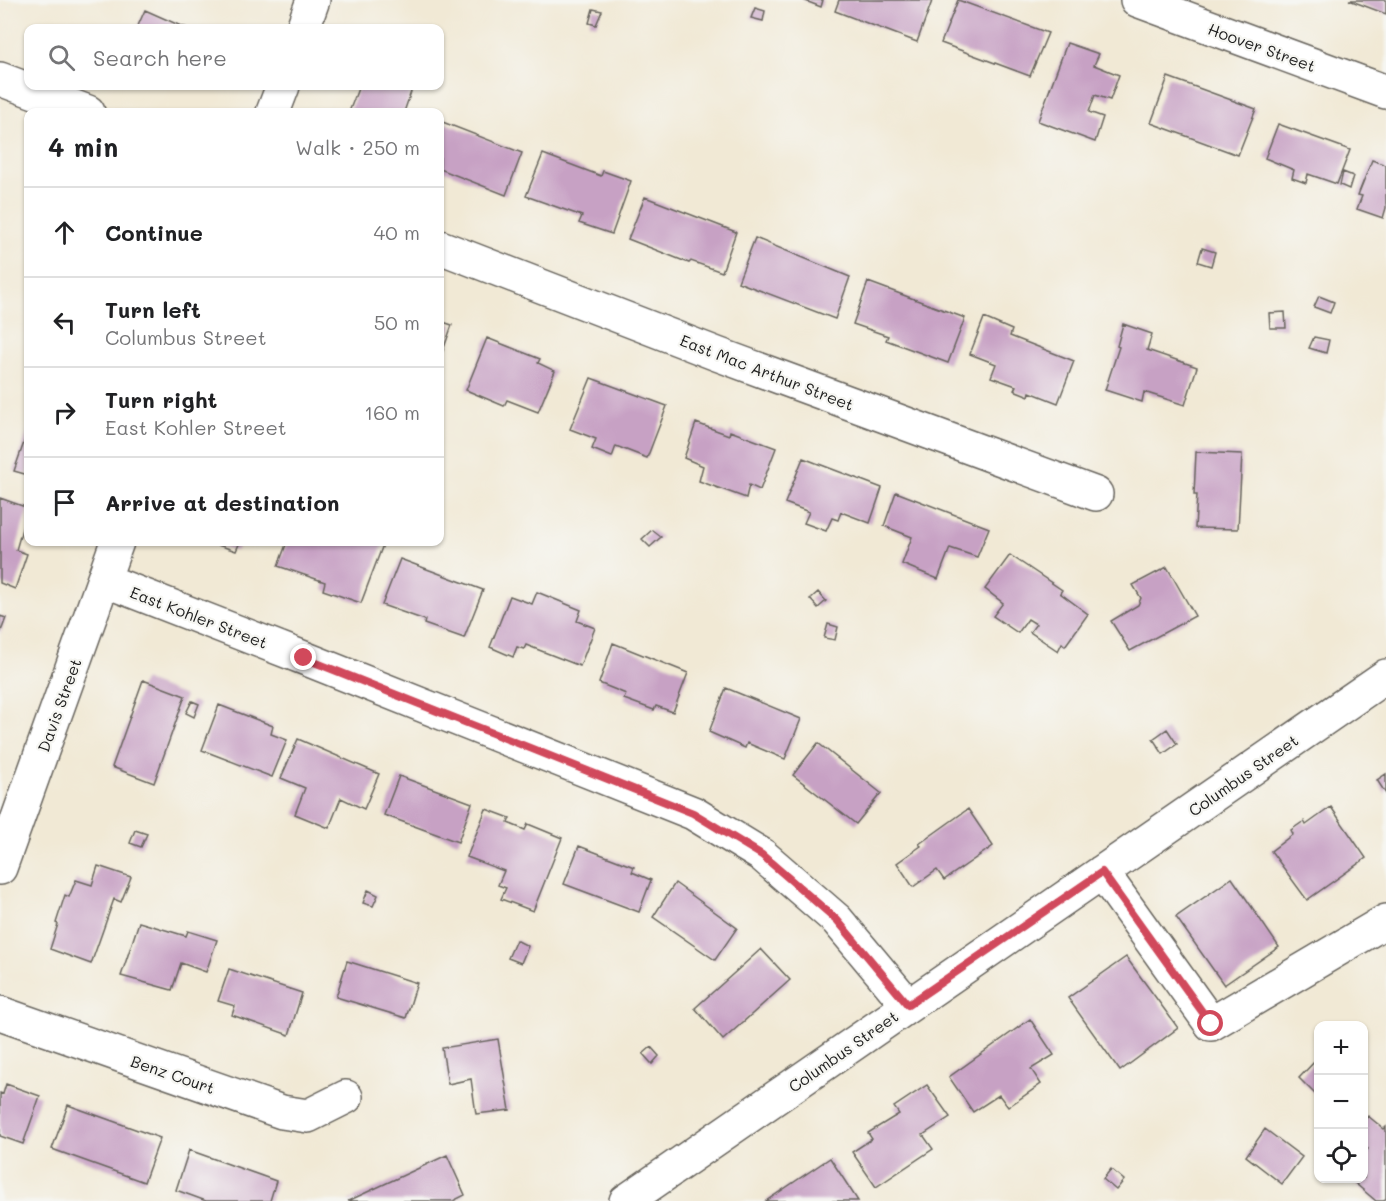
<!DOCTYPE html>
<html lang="en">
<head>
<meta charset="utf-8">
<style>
	:root { --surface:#fff; --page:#f6f6f6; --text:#202124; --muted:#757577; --line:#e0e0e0 }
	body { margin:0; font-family:Mali,sans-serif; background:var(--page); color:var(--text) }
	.controls { position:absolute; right:18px; bottom:18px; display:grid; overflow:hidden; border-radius:12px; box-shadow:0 2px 4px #0004 }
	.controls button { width:54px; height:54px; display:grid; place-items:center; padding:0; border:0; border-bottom:2px solid var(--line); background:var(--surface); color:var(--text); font:30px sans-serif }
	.stop { position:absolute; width:18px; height:18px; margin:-14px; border:4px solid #d1495b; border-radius:50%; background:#fff }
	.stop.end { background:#d1495b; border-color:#fff; box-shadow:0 2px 6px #0008 }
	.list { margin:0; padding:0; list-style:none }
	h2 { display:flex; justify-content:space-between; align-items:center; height:78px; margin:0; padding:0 24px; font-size:26px }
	h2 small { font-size:20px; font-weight:400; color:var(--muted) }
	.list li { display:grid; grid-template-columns:39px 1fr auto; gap:18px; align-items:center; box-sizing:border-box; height:90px; padding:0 24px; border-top:2px solid var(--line) }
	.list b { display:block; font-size:22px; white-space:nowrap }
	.list p { margin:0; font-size:20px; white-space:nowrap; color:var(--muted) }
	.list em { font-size:20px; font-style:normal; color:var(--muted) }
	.icon { flex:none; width:33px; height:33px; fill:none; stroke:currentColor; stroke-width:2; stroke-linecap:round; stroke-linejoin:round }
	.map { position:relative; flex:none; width:1386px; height:1201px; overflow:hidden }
	.search { position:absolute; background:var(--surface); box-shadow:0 2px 4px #0004; left:24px; top:24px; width:420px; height:66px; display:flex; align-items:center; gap:15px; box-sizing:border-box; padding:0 21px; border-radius:12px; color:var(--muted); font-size:22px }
	.panel { position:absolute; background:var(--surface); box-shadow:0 2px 4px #0004; left:24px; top:108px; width:420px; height:438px; border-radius:12px }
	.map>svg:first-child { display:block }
	.building { fill:#c7a1c4 }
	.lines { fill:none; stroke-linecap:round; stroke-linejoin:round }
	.minor-casing { stroke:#67645d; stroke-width:36 }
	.minor { stroke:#fff; stroke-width:33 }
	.route { stroke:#d1495b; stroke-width:8 }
	.labels { text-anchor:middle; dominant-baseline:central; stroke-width:4.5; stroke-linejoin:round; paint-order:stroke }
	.street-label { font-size:16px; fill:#1c1c1c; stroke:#f6f6f2 }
</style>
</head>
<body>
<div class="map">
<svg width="1386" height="1201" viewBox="0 0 1386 1201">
	<rect width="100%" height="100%" fill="#f6f6f2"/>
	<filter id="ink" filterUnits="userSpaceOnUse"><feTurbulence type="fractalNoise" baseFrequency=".0167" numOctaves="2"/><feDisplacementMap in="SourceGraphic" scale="12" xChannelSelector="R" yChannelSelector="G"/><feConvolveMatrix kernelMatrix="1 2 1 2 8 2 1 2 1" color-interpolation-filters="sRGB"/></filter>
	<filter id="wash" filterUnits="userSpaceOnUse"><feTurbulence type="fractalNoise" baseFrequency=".008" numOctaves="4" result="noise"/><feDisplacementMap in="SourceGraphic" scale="24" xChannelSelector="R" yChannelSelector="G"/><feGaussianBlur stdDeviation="1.35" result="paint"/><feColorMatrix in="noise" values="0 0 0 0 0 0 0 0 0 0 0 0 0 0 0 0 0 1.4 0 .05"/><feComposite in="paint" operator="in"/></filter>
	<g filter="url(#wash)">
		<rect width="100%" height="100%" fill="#f1e9d5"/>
		<g id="blocks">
			<path class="building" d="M803,0h20l-2,7z
				M839,0h89l4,1 -15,41 -82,-31z
				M958,0l90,33 -18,43 -89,-33z
				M1349,0h37v14z
				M755,8l10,3 -2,10 -12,-3z
				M593,9l9,2 -6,14 -7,-2z
				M145,10l36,16 7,2h-51z
				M1067,43l32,11 -5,11 25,10 -9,25 -15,-5 -6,17 14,5 -8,25 -57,-21z
				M1168,77l88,32 -18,46 -87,-32z
				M359,86h54l-9,26h-55z
				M440,121l82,32 -16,42 -66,-26z
				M1278,124l72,26 -13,34 -29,-10 -2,9 -14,-5 2,-8 -29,-12z
				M543,154l58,22 2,-5 28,10 -19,53 -33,-11 3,-7 -56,-20z
				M1372,160l14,5v43l-3,10 -26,-9 5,-13 -4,-1z
				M1343,172l10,4 -4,13 -9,-4z
				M645,197l91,35 -14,40 -31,-11 -2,2 -61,-24z
				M755,238l95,39 -15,42 -97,-37z
				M1202,248l13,4 -4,14 -13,-4z
				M868,282l97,36 -17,45 -62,-23 2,-4 -35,-12z
				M1319,296l15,6 -4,11 -16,-6z
				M1285,312l1,16h-16l-1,-15z
				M984,318l28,12 -2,6 64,25 -16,42 -28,-11 -1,4 -15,-6 2,-4 -25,-9 5,-13 -26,-10z
				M440,321l12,4 -12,34z
				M1123,324l29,10 -5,16 50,17 -12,38 -41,-13 -2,10 -37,-12 14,-43 -2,-1z
				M1314,337l15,3 -3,13 -17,-5z
				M487,338l53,21 -2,4 17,8 -17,41 -31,-12 -3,6 -38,-16z
				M591,378l76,28 -20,52 -31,-12 -4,11 -20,-8 4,-10 -26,-10z
				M696,423l33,12 1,-4 46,17 -16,42 -11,-5 -3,13 -47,-17 4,-15 -19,-8z
				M28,431v44l-14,-4z
				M1196,452l46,2 -4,75 -43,-1 2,-33h-3z
				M803,458l79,30 -12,35 -29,-11 -3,8 -6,-2 -6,13 -22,-8 5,-11 -24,-9z
				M896,492l93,36 -12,29 -27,-9 -12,31 -36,-15 10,-27 -28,-11z
				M0,498l28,10 -12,42 11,4 -12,35 -15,-6z
				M652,530l9,7 -11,10 -8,-8z
				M209,542h31l-4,9z
				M287,542h97l-23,61 -38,-13 2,-8 -47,-16z
				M1010,555l52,35 -2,3 28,21 -23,32 -3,-3 -4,8 -28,-19 6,-8 -8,-5 -10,14 -25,-17 10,-13 -18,-14z
				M400,559l83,31 -19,48 -40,-14 1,-4 -43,-15z
				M1167,567l28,49 -65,35 -19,-30 27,-16 3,-7 -8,-13z
				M537,592l44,18 -4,11 18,7 -15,38 -54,-21 -2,4 -7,-2 -4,10 -23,-10 20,-51 22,8z
				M818,592l8,9 -8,7 -8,-9z
				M0,616l6,2 -6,16z
				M828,624l10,3 -3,13 -11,-2z
				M613,643l75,30 -15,39 -17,-6 -2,4 -30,-11 2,-5 -27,-11z
				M143,680l42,16 -31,87 -42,-16z
				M726,688l75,31 -16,40 -38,-16 -2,5 -36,-16z
				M192,701l7,3 -5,13 -8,-4z
				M219,705l54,21 -2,8 16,6 -15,37 -70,-27z
				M1167,729l10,15 -14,10 -10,-15z
				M298,739l81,35 -15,35 -23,-11 -12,30 -34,-14 10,-26 -24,-10z
				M818,743l63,50 -25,31 -63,-49z
				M1386,774v20l-9,-14z
				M399,776l73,27 -14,39 -74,-27z
				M1331,807l35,51 -59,42 -36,-49 22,-17 -2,-4 13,-9 2,4z
				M486,809l24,9 -2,5 17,7 3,-6 34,14 -29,73 -32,-12 5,-11 -8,-3 6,-14 -37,-14z
				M968,809l25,37 -49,34 -7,-10 -24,17 -16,-24 24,-17 -2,-2z
				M135,830l12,4 -6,13 -11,-4z
				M579,846l55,21 -2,5 19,8 -12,32 -75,-28z
				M98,866l33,11 -10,25 -7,-3 -23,65 -41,-15 8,-25 -2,-1 9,-28 4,2 7,-17 16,5z
				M1232,878l47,69 -55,38 -48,-68z
				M675,883l62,45 -22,32 -62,-43z
				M368,890l10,5 -5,11 -10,-3z
				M139,922l47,14 2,-5 29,9 -11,32 -25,-9 -9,27 -51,-14z
				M516,940l12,6 -7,17 -13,-5z
				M761,949l29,31 -67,60 -28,-32z
				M1126,957l52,71 -58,43 -52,-73z
				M347,961l70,22 -11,35 -70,-21z
				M229,969l73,24 -13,42 -57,-20 3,-9 -17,-5z
				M1030,1019l24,36 -23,14 10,15 -33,23 -9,-12 -26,17 -24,-35z
				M498,1039l12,71 -34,4 -5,-35 -23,5 -6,-36z
				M651,1047l8,9 -7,8 -9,-10z
				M1318,1058v39l-19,-19z
				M6,1084l34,12 -17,48 -23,-8v-43l3,1z
				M927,1085l23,32 -27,18 10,14 -57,38 -24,-35 20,-13 -4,-6 31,-19 -5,-7z
				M68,1105l92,33 -16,44 -92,-33z
				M1368,1116l16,13 2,-2v71l-2,3h-8l-27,-23h15v-24l4,-5 -4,-3v-25z
				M1265,1129l37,28 -20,27 -36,-28z
				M189,1150l87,31 -6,20h-64l-30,-11z
				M447,1155l18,40 -12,6h-105z
				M830,1158l28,43h-92z
				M1111,1169l13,11 -8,10 -13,-11z"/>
		</g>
	</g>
	<g filter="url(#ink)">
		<use href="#blocks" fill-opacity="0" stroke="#67645d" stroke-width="1.5"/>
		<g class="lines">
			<g class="minor-casing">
				<path id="minor" d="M1137,0l249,92
					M303,28l10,-28
					M0,79l88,33
					M273,112l10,-26
					M440,247l277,107 379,140
					M104,580l200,78 389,155 69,42 75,65 71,85
					M0,868l117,-326
					M1102,872l109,152 175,-103
					M0,1013l282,99 26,4 38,-19
					M626,1201l760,-525"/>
			</g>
			<use href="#minor" class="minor"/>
		</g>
	</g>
	<g class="lines" filter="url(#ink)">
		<path class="route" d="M304,658l389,155 69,42 75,65 71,85 194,-133 109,152"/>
	</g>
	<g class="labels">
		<g class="street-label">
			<text transform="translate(1262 47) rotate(20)">Hoover Street</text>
			<text transform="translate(767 372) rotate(21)">East Mac Arthur Street</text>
			<text transform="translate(199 617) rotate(21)">East Kohler Street</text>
			<text transform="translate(59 705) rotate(-70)">Davis Street</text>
			<text transform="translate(1243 775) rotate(-35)">Columbus Street</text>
			<text transform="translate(843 1051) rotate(-35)">Columbus Street</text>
			<text transform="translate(173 1074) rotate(19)">Benz Court</text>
		</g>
	</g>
</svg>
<div class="controls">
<button>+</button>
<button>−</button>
<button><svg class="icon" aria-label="locate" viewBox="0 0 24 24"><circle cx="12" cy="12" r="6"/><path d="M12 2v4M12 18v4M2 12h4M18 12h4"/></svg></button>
</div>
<div class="stop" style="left:1211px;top:1024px"></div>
<div class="stop end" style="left:304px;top:658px"></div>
<div class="search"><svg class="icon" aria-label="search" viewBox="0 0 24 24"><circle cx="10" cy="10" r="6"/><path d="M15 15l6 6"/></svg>Search here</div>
<section class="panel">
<h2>4 min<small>Walk · 250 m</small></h2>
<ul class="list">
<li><svg class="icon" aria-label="ahead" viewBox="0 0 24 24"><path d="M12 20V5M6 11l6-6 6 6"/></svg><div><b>Continue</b></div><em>40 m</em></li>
<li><svg class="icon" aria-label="left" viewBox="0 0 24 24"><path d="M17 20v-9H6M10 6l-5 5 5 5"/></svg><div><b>Turn left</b><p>Columbus Street</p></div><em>50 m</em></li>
<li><svg class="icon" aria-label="right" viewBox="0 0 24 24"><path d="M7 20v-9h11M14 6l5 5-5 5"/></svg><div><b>Turn right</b><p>East Kohler Street</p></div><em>160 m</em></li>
<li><svg class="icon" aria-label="arrive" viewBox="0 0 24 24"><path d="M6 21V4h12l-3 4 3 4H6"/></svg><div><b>Arrive at destination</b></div></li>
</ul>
</section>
</div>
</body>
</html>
